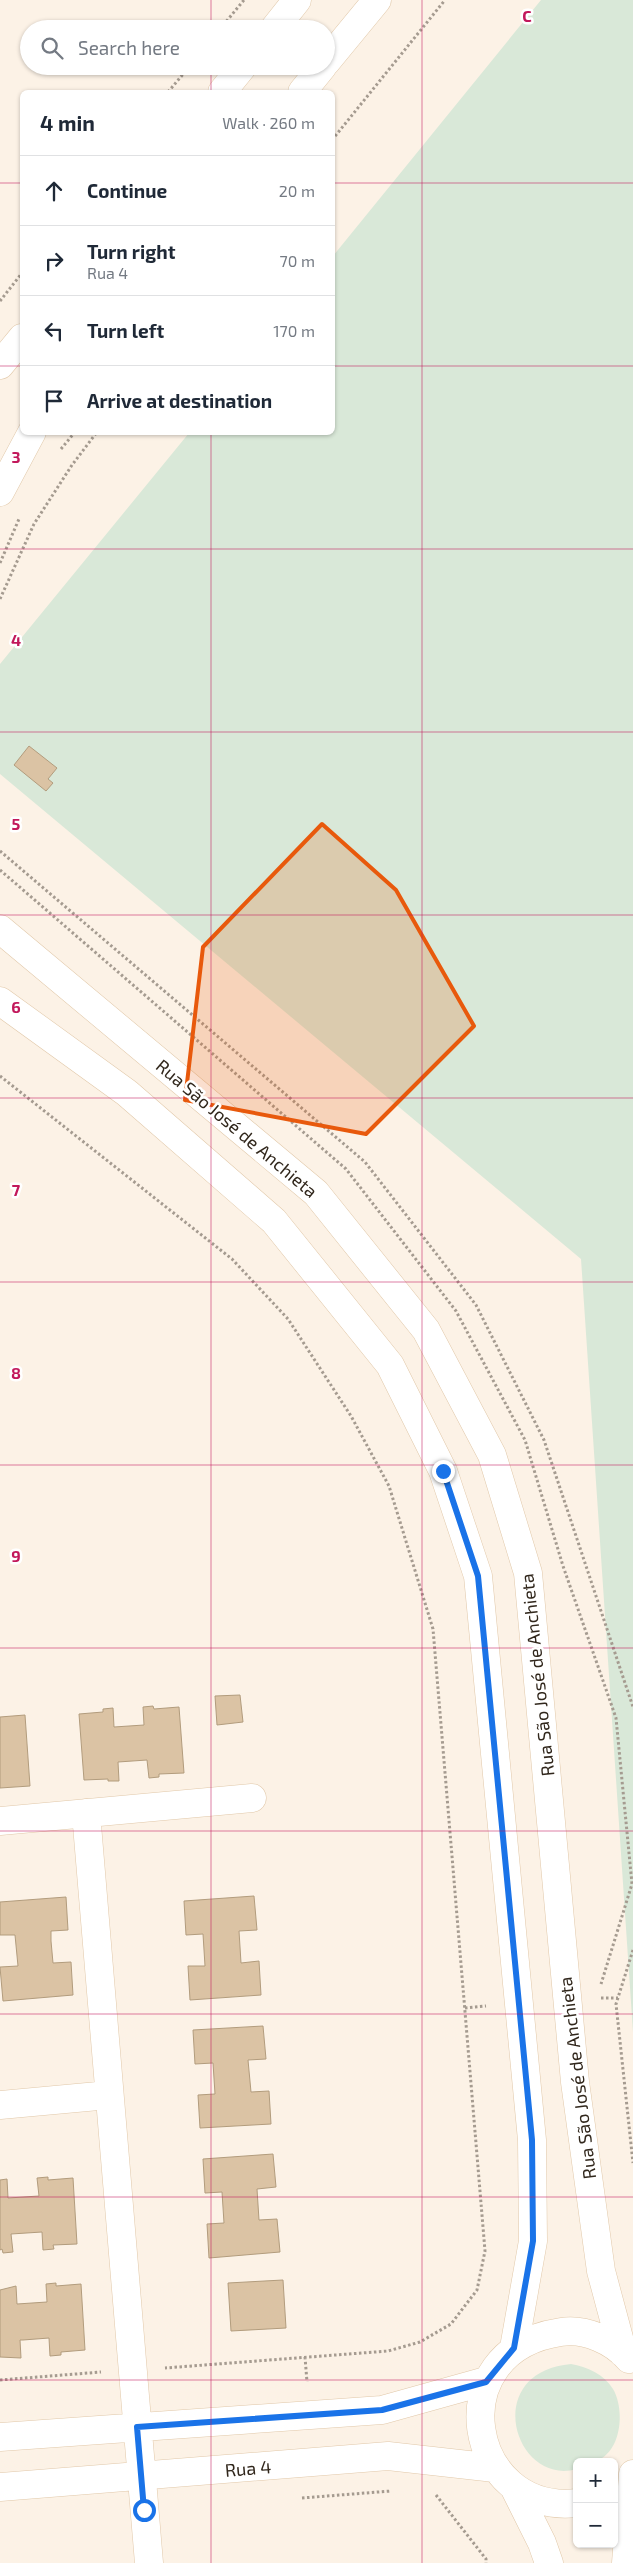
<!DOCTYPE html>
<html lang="en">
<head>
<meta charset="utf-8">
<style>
	:root { --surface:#fff; --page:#f6f6f7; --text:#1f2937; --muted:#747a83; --line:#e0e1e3 }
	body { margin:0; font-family:"Exo 2",sans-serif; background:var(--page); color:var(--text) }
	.controls { position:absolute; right:15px; bottom:15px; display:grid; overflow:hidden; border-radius:8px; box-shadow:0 1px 4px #0004 }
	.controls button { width:45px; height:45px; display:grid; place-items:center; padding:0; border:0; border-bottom:1px solid var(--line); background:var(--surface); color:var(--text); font:25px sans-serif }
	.stop { position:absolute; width:15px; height:15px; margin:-11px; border:4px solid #1a73e8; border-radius:50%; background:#fff }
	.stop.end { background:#1a73e8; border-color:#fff; box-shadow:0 1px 5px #0008 }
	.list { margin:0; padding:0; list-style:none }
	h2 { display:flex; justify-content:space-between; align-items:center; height:65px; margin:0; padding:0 20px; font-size:21px }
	h2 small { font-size:16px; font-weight:400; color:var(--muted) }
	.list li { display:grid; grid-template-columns:32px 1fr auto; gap:15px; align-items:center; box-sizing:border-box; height:70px; padding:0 20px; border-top:1px solid var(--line) }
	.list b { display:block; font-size:19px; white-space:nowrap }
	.list p { margin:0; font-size:16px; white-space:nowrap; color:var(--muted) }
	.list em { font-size:16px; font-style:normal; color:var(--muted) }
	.icon { flex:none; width:28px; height:28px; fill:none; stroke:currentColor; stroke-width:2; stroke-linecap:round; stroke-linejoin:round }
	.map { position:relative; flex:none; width:633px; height:2563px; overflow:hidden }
	.search { position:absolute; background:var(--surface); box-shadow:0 1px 4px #0004; left:20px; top:20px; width:315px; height:55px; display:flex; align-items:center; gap:12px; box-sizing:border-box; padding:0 18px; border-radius:28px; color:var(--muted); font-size:19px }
	.panel { position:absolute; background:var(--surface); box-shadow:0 1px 4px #0004; left:20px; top:90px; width:315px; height:345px; border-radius:8px }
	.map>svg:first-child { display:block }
	.green { fill:#d9e8d8 }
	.building { fill:#dbc3a4; stroke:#b29c7d }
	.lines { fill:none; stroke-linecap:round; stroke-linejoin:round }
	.minor-casing { stroke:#e1c8a9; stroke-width:29 }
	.tertiary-casing { stroke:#e1c8a9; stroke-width:29 }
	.path { stroke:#a59b90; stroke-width:3; stroke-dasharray:2.5 2.5; stroke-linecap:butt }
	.minor { stroke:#fff; stroke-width:28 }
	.tertiary { stroke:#fff; stroke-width:28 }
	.route { stroke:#1a73e8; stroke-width:6 }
	.marked { fill:#e8590c; fill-opacity:0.2; stroke:#e8590c; stroke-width:4; stroke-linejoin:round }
	.grid { fill:none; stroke:#c2185b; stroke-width:1; stroke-opacity:0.55 }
	.labels { text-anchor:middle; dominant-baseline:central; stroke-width:5; stroke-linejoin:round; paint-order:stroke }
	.street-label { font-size:18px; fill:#31271c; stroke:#fff }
	.grid-label { font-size:16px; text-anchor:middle; font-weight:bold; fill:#c2185b; stroke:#fff; stroke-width:5; stroke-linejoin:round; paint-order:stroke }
</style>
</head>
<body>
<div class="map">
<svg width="633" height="2563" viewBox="0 0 633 2563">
	<rect width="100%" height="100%" fill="#fcf2e6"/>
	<path class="green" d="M541,0h92v2032l-52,-773 -581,-485v-110l189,-231 143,-1 1,-176z
		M571,2364c16,3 33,10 42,25 12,20 9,63 -17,72 -5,2 -14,1 -19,1v7c-63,18 -97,-97 -6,-105z"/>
	<path class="building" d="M29,746l28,22 -9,11 5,4 -7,8 -32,-26z
		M240,1695l3,27 -26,3 -2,-29z
		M153,1706l1,3 25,-2 5,66 -25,1v3l-10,1 -2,-18 -29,2 1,19h-11v-2l-24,1 -5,-66 24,-2v-3l10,-1 1,19 30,-2 -1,-18z
		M25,1715l5,71 -30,2v-71z
		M254,1896l3,34 -18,1 2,32 18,-2 2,34 -71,5 -2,-34h17l-2,-32 -17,1 -2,-34z
		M66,1897l2,33 -17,1v10l2,22 18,-1 2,33 -70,6 -3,-34 18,-1 -3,-31h-15v-33z
		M263,2026l3,33 -18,1 3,32 18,-1 2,33 -71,4 -2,-33 17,-1 -2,-31 -18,1 -2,-34z
		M273,2154l3,33 -19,2 2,31 18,-1 3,33 -71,6 -2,-34 17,-1 -2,-31 -17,1 -2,-34z
		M48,2177v3l25,-2 4,66 -24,1 1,4 -11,1 -1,-18 -31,2 2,18 -10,1 -1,-4 -2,1v-70l7,-1 1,19 31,-2 -2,-18z
		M283,2280l3,48 -55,3 -3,-48z
		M56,2283v3l25,-2 4,66 -24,2v3l-11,1 -1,-18 -26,2h-3l1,18 -21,-1v-67l16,-4 1,18 30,-2 -1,-18z"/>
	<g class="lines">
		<g class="minor-casing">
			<path id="minor" d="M0,929l316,264 110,137 66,125 36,118 47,509 26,189 22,82
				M0,1001l127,92 147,128 116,144 53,106 35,105 54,564 1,101 -19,107
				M86,1813l63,750
				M0,1821l252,-23
				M0,2105l109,-10
				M0,2437l382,-27 104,-29
				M0,2487l388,-31 107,12
				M514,2487l28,56 7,20
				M577,2503c-110,12 -140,-153 -16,-171 24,-4 53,9 68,27
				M626,2563l7,-89"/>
		</g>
		<g class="tertiary-casing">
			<path id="tertiary" d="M274,29l23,-29
				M326,62l51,-62
				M222,92l21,-26
				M302,92l21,-26
				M0,365l22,-27
				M0,492l32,-60"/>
		</g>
		<path class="path" d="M220,29l24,-29
			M168,92l22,-26
			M332,140l113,-140
			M0,301l22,-28
			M61,449l14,-17
			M0,563l19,-44
			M0,599l34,-75 38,-59 25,-33
			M0,851l365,311 111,143 68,135 89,267
			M0,870l346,299 110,142 69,129 38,126 53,152 16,166 -31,100
			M0,1076l232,183 56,60 63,97 38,70 44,143 52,622 -8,39 -26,34 -31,18 -32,9 -223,17
			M633,1950l-17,54 17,159
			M601,1998h17
			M465,2008l21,-2
			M305,2357l2,25
			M0,2380l101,-8
			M436,2495l50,64v4
			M302,2498l89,-7"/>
		<use href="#minor" class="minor"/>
		<use href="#tertiary" class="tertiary"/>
	</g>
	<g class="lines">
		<path class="route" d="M144,2510l-7,-83 245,-17 104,-28 28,-34 19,-107 -1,-101 -54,-564 -35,-105"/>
	</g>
	<path class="marked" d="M322,824l74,66 78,136 -108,108 -181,-34 18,-153z"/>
	<path class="grid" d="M211,0v29M422,0v2563M211,66v26M0,183h22M332,183h301M0,366h22M332,366h301M211,432v2131M0,549h633M0,732h633M0,915h633M0,1098h633M0,1282h633M0,1465h633M0,1648h633M0,1831h633M0,2014h633M0,2197h633M0,2380h633"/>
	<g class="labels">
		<g class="street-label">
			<text transform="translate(237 1128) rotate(40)">Rua São José de Anchieta</text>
			<text transform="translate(537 1675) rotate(-96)">Rua São José de Anchieta</text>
			<text transform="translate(577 2078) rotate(-97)">Rua São José de Anchieta</text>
			<text transform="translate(248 2468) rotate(-5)">Rua 4</text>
		</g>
	</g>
	<g class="grid-label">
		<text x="527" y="22">C</text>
		<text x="16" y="463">3</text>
		<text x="16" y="646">4</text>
		<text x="16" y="830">5</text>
		<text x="16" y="1013">6</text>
		<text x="16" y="1196">7</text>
		<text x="16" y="1379">8</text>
		<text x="16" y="1562">9</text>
	</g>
</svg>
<div class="controls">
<button>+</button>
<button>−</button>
</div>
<div class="stop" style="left:144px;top:2510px"></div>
<div class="stop end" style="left:443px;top:1471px"></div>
<div class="search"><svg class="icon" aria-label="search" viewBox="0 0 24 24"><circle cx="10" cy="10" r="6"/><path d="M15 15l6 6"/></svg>Search here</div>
<section class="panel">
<h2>4 min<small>Walk · 260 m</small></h2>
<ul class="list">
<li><svg class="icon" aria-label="ahead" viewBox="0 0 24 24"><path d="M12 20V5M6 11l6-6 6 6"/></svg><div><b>Continue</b></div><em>20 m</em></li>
<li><svg class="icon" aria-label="right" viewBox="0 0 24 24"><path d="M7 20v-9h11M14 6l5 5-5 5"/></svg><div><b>Turn right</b><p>Rua 4</p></div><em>70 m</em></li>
<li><svg class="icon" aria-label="left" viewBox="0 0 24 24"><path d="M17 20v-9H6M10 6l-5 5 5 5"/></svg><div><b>Turn left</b></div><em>170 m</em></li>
<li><svg class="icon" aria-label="arrive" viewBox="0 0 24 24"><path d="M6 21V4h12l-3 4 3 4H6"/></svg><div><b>Arrive at destination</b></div></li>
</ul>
</section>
</div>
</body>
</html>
